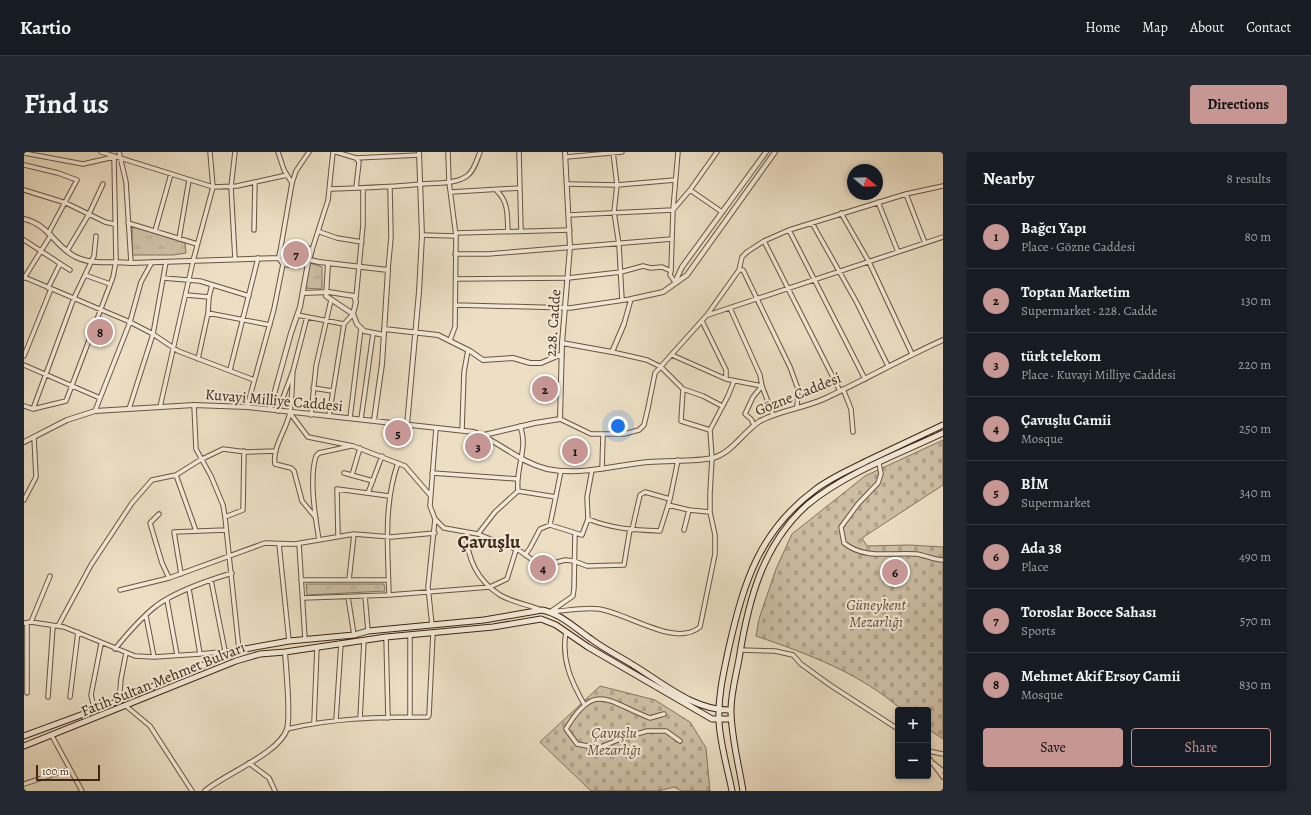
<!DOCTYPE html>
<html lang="en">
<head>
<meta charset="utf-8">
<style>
	:root { --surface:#171b24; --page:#242831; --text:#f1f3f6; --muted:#9ea1a6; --line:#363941; --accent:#c59692 }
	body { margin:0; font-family:Alegreya,serif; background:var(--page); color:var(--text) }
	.controls { position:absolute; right:12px; bottom:12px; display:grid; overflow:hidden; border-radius:4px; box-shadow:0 2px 6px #0003 }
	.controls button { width:36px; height:36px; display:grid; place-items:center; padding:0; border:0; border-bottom:1px solid var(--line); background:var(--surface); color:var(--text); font:20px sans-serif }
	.compass { position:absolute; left:823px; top:12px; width:36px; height:36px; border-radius:50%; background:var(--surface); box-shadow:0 2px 6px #0003; rotate:109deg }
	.scale { position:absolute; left:12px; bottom:10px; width:64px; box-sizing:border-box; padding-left:4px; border:2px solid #3e2614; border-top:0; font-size:11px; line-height:14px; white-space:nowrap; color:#3e2614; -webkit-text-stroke:3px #f3ead9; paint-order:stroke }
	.you { position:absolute; left:594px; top:274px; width:14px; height:14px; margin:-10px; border:3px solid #fff; border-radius:50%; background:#1a73e8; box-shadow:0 0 0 6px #1a73e833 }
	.badge { display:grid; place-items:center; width:26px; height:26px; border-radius:50%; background:var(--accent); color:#111; font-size:13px; font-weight:700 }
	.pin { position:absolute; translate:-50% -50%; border:2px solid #fff; box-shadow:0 1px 4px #0006 }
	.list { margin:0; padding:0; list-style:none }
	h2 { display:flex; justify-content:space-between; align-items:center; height:52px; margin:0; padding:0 16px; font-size:17px }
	h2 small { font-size:13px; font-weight:400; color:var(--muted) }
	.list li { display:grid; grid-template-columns:26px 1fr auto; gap:12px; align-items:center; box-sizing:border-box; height:64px; padding:0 16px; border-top:1px solid var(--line) }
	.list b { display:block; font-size:15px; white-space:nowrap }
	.list p { margin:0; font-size:13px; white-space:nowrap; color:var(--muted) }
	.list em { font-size:13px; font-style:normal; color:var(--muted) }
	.actions { display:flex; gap:8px; padding:12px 16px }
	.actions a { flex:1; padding:9px 0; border:1px solid var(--accent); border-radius:4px; text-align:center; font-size:14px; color:var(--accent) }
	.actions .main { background:var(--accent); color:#111 }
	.map { position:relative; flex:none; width:919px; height:639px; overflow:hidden; border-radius:4px }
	header { display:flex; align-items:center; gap:24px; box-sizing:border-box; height:56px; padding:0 20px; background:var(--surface); border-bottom:1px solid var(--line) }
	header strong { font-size:19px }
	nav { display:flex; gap:22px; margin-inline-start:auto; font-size:14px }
	.intro { display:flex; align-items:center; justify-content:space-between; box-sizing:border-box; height:96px; padding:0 24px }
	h1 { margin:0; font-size:28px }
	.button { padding:10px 18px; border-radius:4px; background:var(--accent); color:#111; font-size:14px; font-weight:700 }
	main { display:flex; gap:24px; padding:0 24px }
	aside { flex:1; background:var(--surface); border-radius:4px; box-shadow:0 2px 6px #0003 }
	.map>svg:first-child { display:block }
	.cemetery { fill:url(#cemetery-stones); stroke:#86735d }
	.park { fill:url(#park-tufts); stroke:#86735d }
	.garden { fill:#cec0a6; stroke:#86735d }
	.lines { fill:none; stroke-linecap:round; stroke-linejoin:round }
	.minor-casing { stroke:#6a5440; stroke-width:5.5 }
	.tertiary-casing { stroke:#6a5440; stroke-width:6 }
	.secondary-casing { stroke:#3e2614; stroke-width:7 }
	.minor { stroke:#f3ead9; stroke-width:3.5 }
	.tertiary { stroke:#f3ead9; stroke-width:4 }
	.secondary { stroke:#f3ead9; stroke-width:5 }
	.labels { text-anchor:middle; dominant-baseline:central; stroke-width:4; stroke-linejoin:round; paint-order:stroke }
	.street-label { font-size:15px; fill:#3e2614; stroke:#f3ead9 }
	.park-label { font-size:15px; font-style:italic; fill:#624c38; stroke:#f3ead9 }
	.district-label { font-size:19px; font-weight:bold; fill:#3e2614; stroke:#f3ead9 }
</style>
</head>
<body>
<header>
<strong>Kartio</strong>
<nav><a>Home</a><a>Map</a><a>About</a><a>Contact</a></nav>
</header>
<div class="intro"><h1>Find us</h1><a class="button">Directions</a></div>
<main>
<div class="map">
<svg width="919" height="639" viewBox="0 0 919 639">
	<defs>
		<pattern id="cemetery-stones" width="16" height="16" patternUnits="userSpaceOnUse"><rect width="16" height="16" fill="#cec0a6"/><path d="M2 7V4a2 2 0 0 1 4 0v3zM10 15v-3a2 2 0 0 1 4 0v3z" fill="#b2a58e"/></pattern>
		<pattern id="park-tufts" width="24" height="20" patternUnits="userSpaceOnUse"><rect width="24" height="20" fill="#cec0a6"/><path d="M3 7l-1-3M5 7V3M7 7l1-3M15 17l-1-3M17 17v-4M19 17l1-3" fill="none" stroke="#b2a58e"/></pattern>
	</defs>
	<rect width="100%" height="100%" fill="#ecdfc4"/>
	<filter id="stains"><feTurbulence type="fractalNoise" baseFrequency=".005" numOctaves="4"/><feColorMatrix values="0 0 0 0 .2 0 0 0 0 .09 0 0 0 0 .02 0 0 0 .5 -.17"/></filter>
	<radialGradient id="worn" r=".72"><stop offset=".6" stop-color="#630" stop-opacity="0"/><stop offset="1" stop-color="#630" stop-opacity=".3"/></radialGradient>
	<path class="cemetery" d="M919,288v45l-81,53 5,8 43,-1 33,2v192l-15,-10v-19h-26c-42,-37 -94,-56 -146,-74l3,-17 17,-50 16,-35 73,-58z
		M576,534l55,14 35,22 16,26 4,43h-28l-8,-4 -16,4h-67l-51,-49z"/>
	<path class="park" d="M108,74l53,17 1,10 -13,2h-41z
		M286,111l12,4v21l-2,1 -16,-1z
		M282,432h78l1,7 -78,4z"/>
	<path class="garden" d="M270,96h5l9,4 -3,5 -20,2v-8z"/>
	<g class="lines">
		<g class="minor-casing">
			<path id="minor" d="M77,0l112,35 24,-1 50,-11
				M95,0l7,30 5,81
				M254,0l6,18 8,13
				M312,0l20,6 63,-3
				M424,0l1,30 7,54 -1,91 -5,13
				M495,0l2,79
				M589,0l4,33 -3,27 5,33 3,55
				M0,1l59,11 31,-7 2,104 -3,16 -47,124 -33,8 -9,-3
				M542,5l56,-5
				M332,6l3,4 -3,26
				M0,13l34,8 19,7 -28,52
				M543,32l50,1 58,-5
				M306,37c31,-1 61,-2 92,-5 13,-1 34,0 45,-8 7,-5 10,-16 13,-24
				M0,38l42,13 39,19 9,2
				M666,38l32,22
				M473,39c12,12 10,24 11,41
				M427,40l69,-4
				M882,42l19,49
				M854,50l20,50
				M817,61l28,49 43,92
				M545,63l104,-5 17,-20 27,-38
				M104,71l69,21
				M788,71l45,80 31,63
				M230,78l1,-48
				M765,78l76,149
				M131,79l16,-57
				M296,80l17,6 25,4
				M432,81l114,-3
				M398,83l34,1
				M155,87l10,-59
				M0,88l46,30
				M740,89l76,150
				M288,98l16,-50 5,-48
				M43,99l22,-37 14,-30
				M256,100l12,-69 4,-12 13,-19
				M431,102h33l184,-15
				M211,107l-4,-72 4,-35
				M364,118l3,-33 -1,-49
				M715,118h4l47,97 8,22 -1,18
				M61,123l25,9
				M0,125l106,45 23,12 25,17 76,29
				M0,126l27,-43
				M139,126l37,3 49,15
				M432,127l112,-1 53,-6 22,-6 8,2 11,-1 9,4
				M651,130l-5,-7 1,-4 2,-61 5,-58
				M24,136l12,-24
				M162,143l23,2
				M332,146l7,-73v-37
				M432,153l114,3 61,-9 -7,25
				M706,156l30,67 2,11 -9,11 -8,17 6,5 3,6
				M184,161l1,-16 3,-12
				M273,163l47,9
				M684,163l235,-78
				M678,169l24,49v9
				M588,200l35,8 14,7 22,22 -2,32 29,9
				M648,203l54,24 36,7 11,29
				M0,204l27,-67
				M174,207l10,-46 62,12
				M0,213l76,33
				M206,218l28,-112
				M269,219c-1,13 -1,28 -3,41 -3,17 -18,35 -15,52l16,4 3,3 8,30 14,17
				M289,236l19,3
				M659,237l20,7 19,10
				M819,237l8,20 2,23
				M136,255l33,-146 20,-74 -3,-35
				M223,255l27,-98 9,-45
				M9,257l41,-111 20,-42 2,-20
				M105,257l24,-75 13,-72
				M71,259l35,-89 11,-40 11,-20
				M254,259l15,-40 14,-54
				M266,261l18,24 45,9 52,20 25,29
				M287,263l5,-49 15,-66
				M305,264l15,-92 9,-10
				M326,266l11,-90
				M337,267l12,-85
				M536,267l31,15h33l15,-4 5,-5 4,-17 7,-35 52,-58 32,-45 3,-13 5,-5 17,-11 25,-11 117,-36 37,-8
				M438,278l2,-58 4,-22
				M855,311l2,11 -3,9 -20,21 -17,23 3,16c21,17 47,9 72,11 9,1 18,6 27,6
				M578,317l1,-34
				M320,321l29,8
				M408,321l85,6
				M152,323l20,56
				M328,323l8,-27
				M494,339l38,6
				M344,341l14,-37
				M0,348l12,-23 -2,-40
				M644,353l21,5 21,2
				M135,362l-9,9 12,40 7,15
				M201,365l18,-7 1,-59
				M411,367l9,9 34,6 42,17 14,10 20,2 11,-3 9,1 13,5 37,-1 6,-36
				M564,367c25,10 46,11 72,12l10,-32 8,-39
				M526,373l11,-54
				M608,378l8,-35 5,-3 25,7
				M660,378l5,-20
				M443,380c-1,26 11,49 33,63 12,7 29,10 41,15
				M454,382l17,-22 23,-21c-3,-23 11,-43 2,-65
				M314,384l-1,-47 52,7
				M295,388c-4,-24 -10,-62 -3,-84l3,-3 32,-7
				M255,392l10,97
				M275,392l6,95
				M501,403l5,-7 10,-19 10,-4 32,10 6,-16 -1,-22 5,-27
				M157,422l-7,-42 52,-2
				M187,428l14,71
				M277,428h87
				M325,428l5,-46
				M165,437l11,65
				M96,438l49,-12 96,-35 30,1 59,-10 37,3 44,-4
				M365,443c-1,-44 -6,-90 9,-132
				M341,444l3,35
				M324,445l6,38
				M279,446l86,-3 101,-8 17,-8 9,-29
				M143,448l10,55
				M526,460c16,-1 33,-5 49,-3 29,4 76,39 101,18l15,-73v-19l-5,-23v-19l2,-35 -2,-28 18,-34 6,-15
				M526,460l23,-16 1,-8 1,-55
				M122,464l8,41
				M7,470l19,-46
				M0,471l7,-1 33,5 71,29 19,1 46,-3 39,-4 -14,-133 -2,-12 -12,-29 -15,-27 -2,-44
				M3,471v70
				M408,473l-4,-38 7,-68 -5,-13 6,-78
				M34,474l33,-61 41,-62 20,-23 24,-5 24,-15 23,-11 23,3 30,-1
				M542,480c-5,27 5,49 18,72
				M386,483v82
				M362,485l2,81
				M91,497c12,-15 26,-31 41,-43 20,-15 53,-26 76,-33
				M716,498l35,1 18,4 8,9 29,21 68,44
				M24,545l5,-71
				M46,545l8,-65
				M95,549l2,-22 5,-26
				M102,554l24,20 42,65
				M71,559l-4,-16 10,-51
				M640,562l-14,4c-42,-16 -55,-38 -84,11l11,15 21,4 25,-10 24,-7h19l14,10
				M336,567l4,-79
				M312,568l5,-77
				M290,570l3,-75
				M263,577c46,-11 93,-12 141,-12l1,-2 4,-82
				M28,584l30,55
				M904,599l15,3
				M904,605l15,20
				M225,611l20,15 6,13
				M909,611l10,8
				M0,632l46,-15"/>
		</g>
		<g class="tertiary-casing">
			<path id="tertiary" d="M0,67c26,6 32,29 52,38 16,8 37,4 55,6l148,-5
				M266,95l17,1 5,2 -4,13 -10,3 -15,-2 -4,-6 1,-6z
				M286,108l9,2 69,8 -6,94 -8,56
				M304,112l-2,32 27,18 4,10 7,7 20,4
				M651,130l7,-15 84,-115
				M279,141l26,-1 25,4 2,6 -3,12
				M607,147l32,-7 24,-17 88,-123
				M360,177l54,6 32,16 13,9 30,-2 17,5h11l21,-9
				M538,191l50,9 12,-28
				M246,257l21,-76 9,-26 8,-44
				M383,273l12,-133 3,-56 -3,-84
				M460,283l51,-12 25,-4 2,-76 8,-96 -5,-95
				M0,290l43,-22 28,-9 99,-6 53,2 227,25c26,10 45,30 73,37 34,7 68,-4 102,-7 20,-2 45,0 64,-4 19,-5 31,-27 47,-37 21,-11 45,-13 66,-23 40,-19 77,-40 117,-58
				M181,639c19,-17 74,-37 82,-62 4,-14 -1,-60 -2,-77"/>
		</g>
		<g class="secondary-casing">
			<path id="secondary" d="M0,584l95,-35 120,-51 50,-9 65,-6 14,-4 116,-11 58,-10c19,4 33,18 49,29 13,10 28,17 42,26 30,18 61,46 98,45
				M0,594l212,-85 24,-7 25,-2 101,-15 107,-10 48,-8 15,6 32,22 124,72h19
				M708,639c-4,-21 -13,-51 -13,-72 -1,-24 5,-48 10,-72 15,-65 30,-116 87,-158 16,-12 35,-20 53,-29 25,-12 49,-23 74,-35
				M719,639c-4,-26 -12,-54 -12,-81 0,-17 5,-34 8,-51 9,-57 23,-114 68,-154 38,-32 92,-51 136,-72"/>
		</g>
		<use href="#minor" class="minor"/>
		<use href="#tertiary" class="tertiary"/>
		<use href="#secondary" class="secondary"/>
	</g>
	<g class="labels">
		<g class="street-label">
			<text transform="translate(529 171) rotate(-86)">228. Cadde</text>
			<text transform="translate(774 242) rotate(-22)">Gözne Caddesi</text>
			<text transform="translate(250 248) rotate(5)">Kuvayi Milliye Caddesi</text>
			<text transform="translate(139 527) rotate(-22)">Fatih Sultan Mehmet Bulvarı</text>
		</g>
		<g class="park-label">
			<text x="852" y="453">Güneykent<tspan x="852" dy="17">Mezarlığı</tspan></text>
			<text x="590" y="581">Çavuşlu<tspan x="590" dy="17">Mezarlığı</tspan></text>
		</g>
		<g class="district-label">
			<text x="465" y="390">Çavuşlu</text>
		</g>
	</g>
	<rect width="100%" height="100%" filter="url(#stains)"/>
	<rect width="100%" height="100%" fill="url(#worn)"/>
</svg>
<div class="controls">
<button>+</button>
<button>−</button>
</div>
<svg class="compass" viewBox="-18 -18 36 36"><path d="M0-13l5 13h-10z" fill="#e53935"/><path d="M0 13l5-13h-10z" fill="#9ea1a6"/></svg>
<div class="scale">100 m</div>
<div class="you"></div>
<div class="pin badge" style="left:551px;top:299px">1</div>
<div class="pin badge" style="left:521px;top:237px">2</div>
<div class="pin badge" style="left:454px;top:294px">3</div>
<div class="pin badge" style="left:519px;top:416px">4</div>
<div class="pin badge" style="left:374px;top:281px">5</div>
<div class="pin badge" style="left:871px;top:420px">6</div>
<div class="pin badge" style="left:272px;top:102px">7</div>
<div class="pin badge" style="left:76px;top:180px">8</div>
</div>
<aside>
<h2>Nearby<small>8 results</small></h2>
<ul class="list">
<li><span class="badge">1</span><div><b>Bağcı Yapı</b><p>Place · Gözne Caddesi</p></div><em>80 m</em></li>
<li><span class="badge">2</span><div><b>Toptan Marketim</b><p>Supermarket · 228. Cadde</p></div><em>130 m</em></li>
<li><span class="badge">3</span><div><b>türk telekom</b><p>Place · Kuvayi Milliye Caddesi</p></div><em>220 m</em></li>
<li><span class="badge">4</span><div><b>Çavuşlu Camii</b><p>Mosque</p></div><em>250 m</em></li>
<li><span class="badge">5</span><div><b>BİM</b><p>Supermarket</p></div><em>340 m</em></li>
<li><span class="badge">6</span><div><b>Ada 38</b><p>Place</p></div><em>490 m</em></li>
<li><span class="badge">7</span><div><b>Toroslar Bocce Sahası</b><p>Sports</p></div><em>570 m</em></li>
<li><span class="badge">8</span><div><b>Mehmet Akif Ersoy Camii</b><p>Mosque</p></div><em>830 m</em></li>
</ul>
<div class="actions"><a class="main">Save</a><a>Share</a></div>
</aside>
</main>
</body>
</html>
